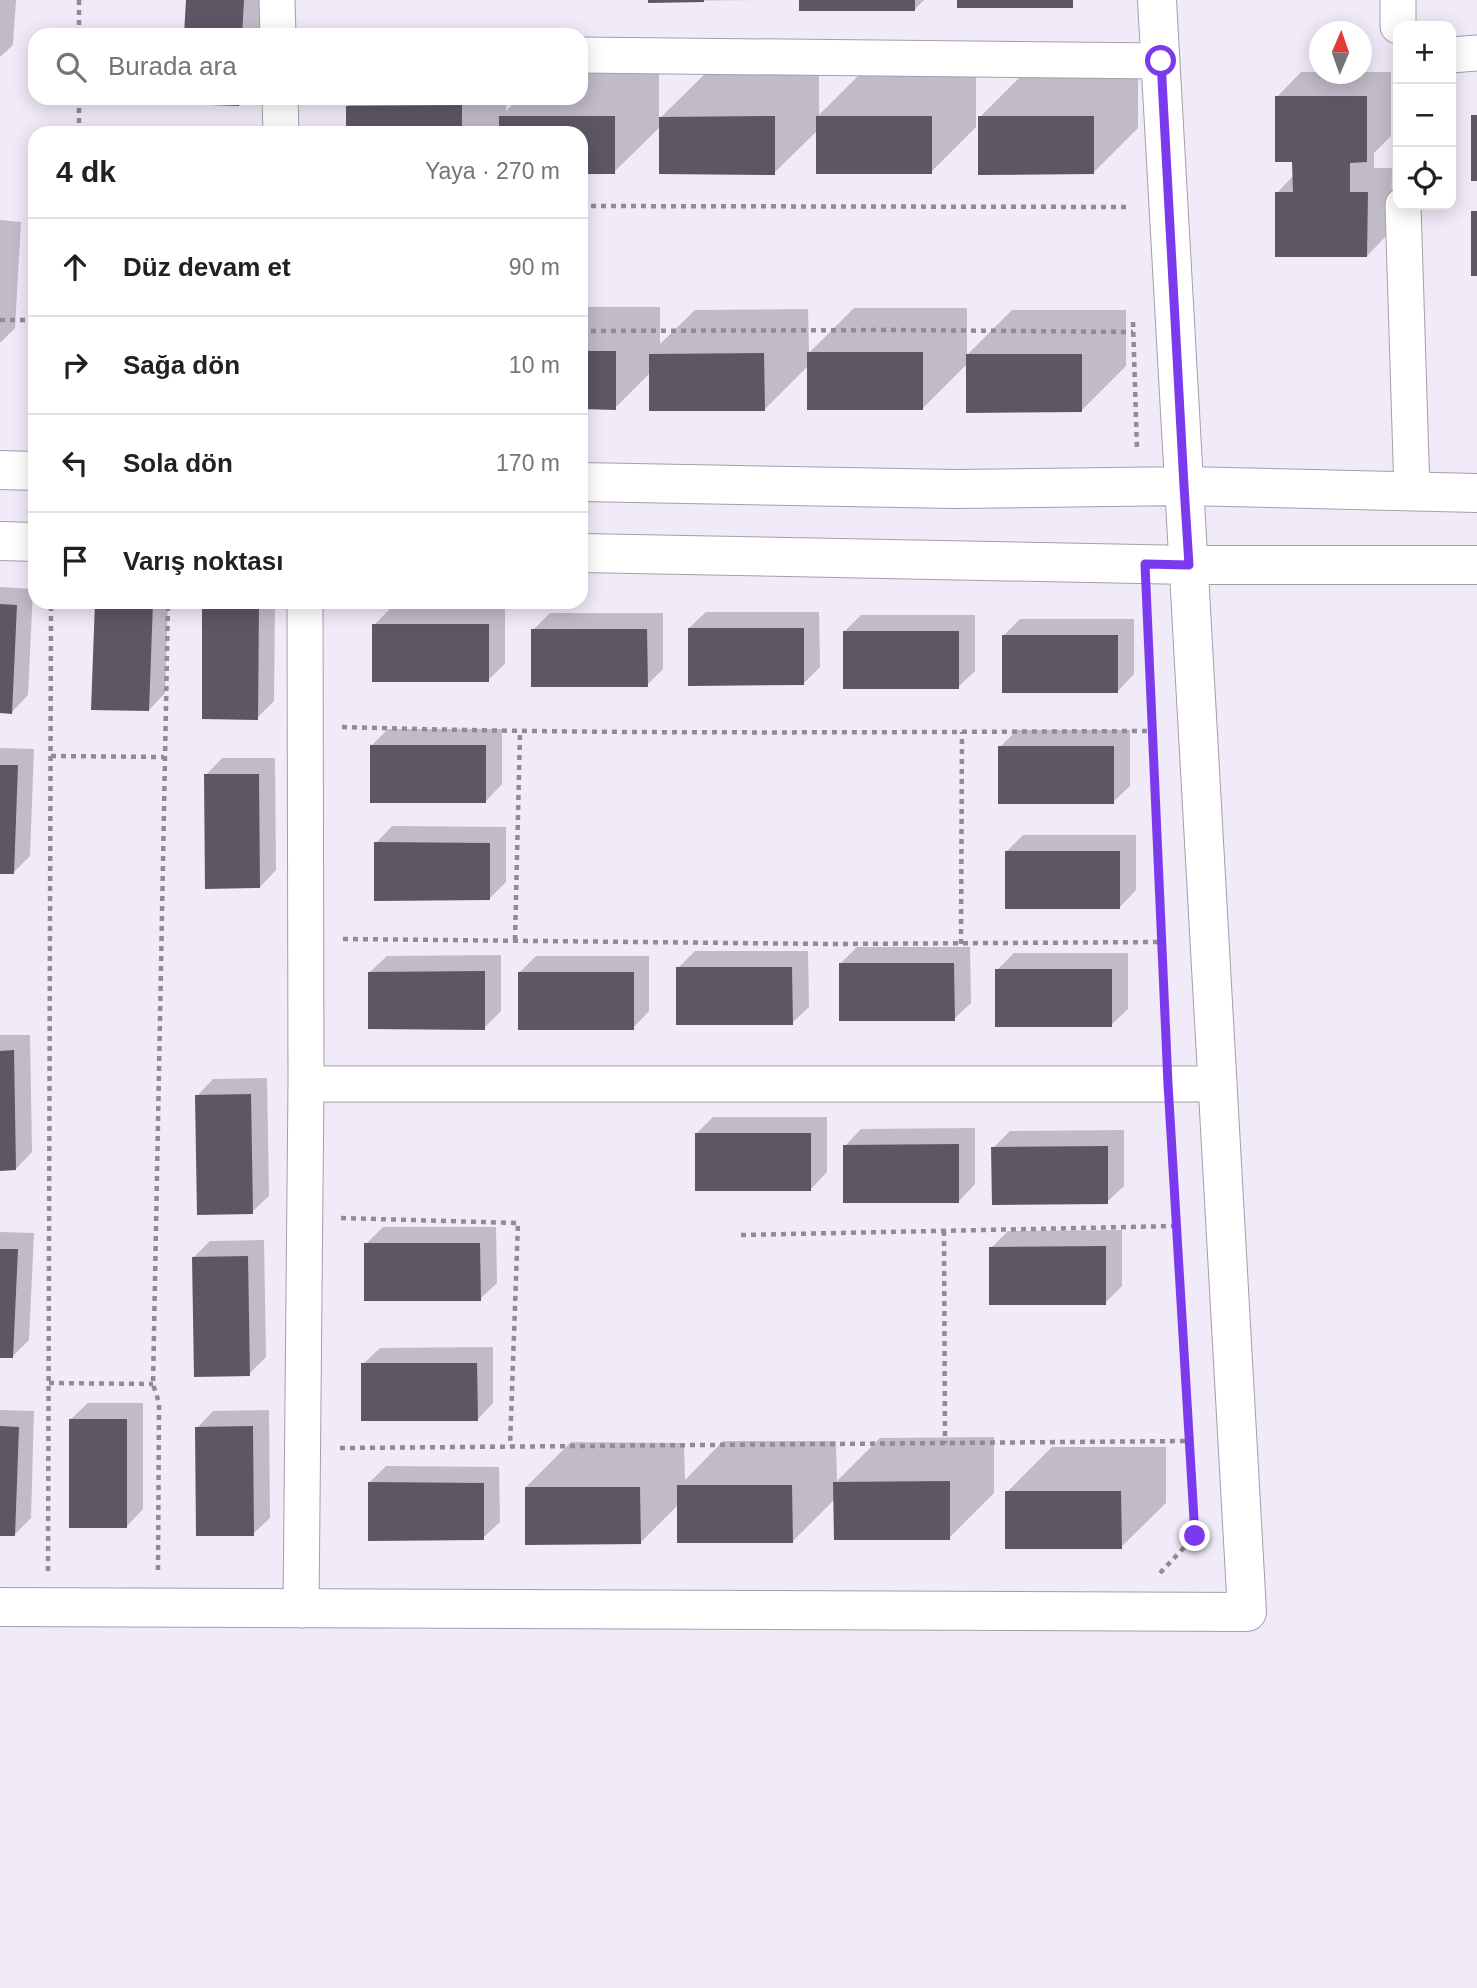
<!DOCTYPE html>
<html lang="tr">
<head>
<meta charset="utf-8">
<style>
	:root { --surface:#fff; --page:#f2f2f2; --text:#202124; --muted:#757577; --line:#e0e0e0 }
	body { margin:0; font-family:Helvetica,sans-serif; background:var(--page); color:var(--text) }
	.controls { position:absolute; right:21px; top:21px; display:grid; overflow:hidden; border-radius:14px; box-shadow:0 4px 18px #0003 }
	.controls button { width:63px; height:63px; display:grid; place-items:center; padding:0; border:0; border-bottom:2px solid var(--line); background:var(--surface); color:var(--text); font:35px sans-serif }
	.compass { position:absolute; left:1309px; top:21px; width:63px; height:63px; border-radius:50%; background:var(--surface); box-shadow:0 4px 18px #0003; rotate:2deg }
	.stop { position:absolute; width:21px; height:21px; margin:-16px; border:5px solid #7c3aed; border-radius:50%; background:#fff }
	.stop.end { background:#7c3aed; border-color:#fff; box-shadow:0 2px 7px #0008 }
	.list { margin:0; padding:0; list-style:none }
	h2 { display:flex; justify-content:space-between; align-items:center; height:91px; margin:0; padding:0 28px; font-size:30px }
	h2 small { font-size:23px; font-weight:400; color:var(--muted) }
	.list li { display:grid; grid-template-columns:46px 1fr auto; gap:21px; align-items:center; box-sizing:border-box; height:98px; padding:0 28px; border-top:2px solid var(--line) }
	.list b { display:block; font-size:26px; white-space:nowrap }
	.list em { font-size:23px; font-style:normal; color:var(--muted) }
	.icon { flex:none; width:38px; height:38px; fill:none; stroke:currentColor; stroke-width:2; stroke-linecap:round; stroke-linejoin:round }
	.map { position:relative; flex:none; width:1477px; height:1988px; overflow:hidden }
	.search { position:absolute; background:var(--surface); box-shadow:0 4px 18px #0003; left:28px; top:28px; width:560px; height:77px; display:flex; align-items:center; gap:18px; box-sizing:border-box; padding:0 24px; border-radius:21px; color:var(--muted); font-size:26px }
	.panel { position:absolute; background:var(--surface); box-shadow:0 4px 18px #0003; left:28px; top:126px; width:560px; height:483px; border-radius:21px }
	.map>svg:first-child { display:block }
	.shadow { fill:#0003 }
	.building { fill:#5d5764 }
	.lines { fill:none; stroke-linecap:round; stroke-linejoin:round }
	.minor-casing { stroke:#a49eac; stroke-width:37 }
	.tertiary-casing { stroke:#a49eac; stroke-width:40 }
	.path { stroke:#908b96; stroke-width:4.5; stroke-dasharray:5 5; stroke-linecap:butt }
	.minor { stroke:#fff; stroke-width:35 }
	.tertiary { stroke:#fff; stroke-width:38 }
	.route { stroke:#7c3aed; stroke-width:9 }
</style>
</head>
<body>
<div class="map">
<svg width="1477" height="1988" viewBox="0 0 1477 1988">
	<rect width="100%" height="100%" fill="#f1eaf9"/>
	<path class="shadow" d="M0,0h16l-3,45 -13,12z
		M187,0h99l-2,35h-98z
		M649,0h114l-114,1z
		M801,0h123l-10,10z
		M581,72h78v47l47,-46 113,-1v43l43,-43h114v55l-45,45 -113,-42 -44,43 -113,-47 -47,46h-33v-39h-80v-10l-11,10h-142v-27l8,-8h150v13l13,-13h62z
		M1025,72h113v56l-44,44 -114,-55z
		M1301,72h90v64l-17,17v15h18l-1,63 -24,25 -90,-63 17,-18v-14l-17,-64z
		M0,220l21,2 -6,106 -15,15z
		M581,307h79v37l35,-34 113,-1 1,44 45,-45h113v47l45,-45h114v56l-45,45 -114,-47 -44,44 -114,-43 -45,45 -114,-37 -35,35h-34z
		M0,587l33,2 -5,106 -16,17 -12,-1z
		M96,602h72l-3,91 -16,17z
		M204,602h71l-1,99 -17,17z
		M391,608h114v56l-17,16 -114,-55z
		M706,612h113l1,55 -17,17 -114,-56z
		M550,613h113v56l-16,16 -114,-55z
		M861,615h114v56l-17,16 -114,-55z
		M1020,619h114v55l-16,17 -114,-56z
		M388,729h114v55l-16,17 -114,-56z
		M1017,730h113v56l-17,16 -113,-55z
		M0,748l34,1 -4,107 -16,16h-14z
		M222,758h53l1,112 -16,17 -54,-112z
		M392,826l114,1v55l-17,17 -113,-56z
		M1023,835h113v55l-16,17 -114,-55z
		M857,947h113l1,56 -17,16 -114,-55z
		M695,951h113l1,56 -17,16 -114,-55z
		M1014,953h114v56l-17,16 -114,-55z
		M501,955v56l-17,17 -114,-56 17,-16z
		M536,956h113v55l-16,17 -114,-55z
		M0,1035h30l2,117 -16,17h-16z
		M267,1078l2,118 -17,16 -55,-116 16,-17z
		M713,1117h114v55l-16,17 -114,-56z
		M975,1128v56l-16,17 -114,-55 16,-17z
		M1124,1130v56l-17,16 -114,-54 17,-17z
		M383,1227h113l1,56 -17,16 -114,-55z
		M1122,1230v56l-17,17 -114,-55 17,-17z
		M0,1232l34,1 -5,107 -17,17 -12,-1z
		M264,1240l2,117 -17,17 -56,-116 17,-17z
		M493,1347v56l-16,17 -114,-56 17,-16z
		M88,1403h55v106l-16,17 -56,-107z
		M0,1410l34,1 -3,107 -16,16h-15z
		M269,1410l1,108 -17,16 -56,-106 16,-17z
		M994,1437v56l-45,45 -114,-39 -43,43 -114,-37 -38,38 -114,-56 45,-45 113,1 1,37 38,-39h113l1,40 43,-43z
		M1052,1447h114v56l-45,44 -114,-55z
		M386,1466l113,1 1,55 -17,16 -114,-55z"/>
	<path class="building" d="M186,0h58l-2,35h-58z
		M648,0h56v2l-56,1z
		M799,0h116v11h-116z
		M957,0h116v8h-116z
		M1275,96h92v66l-17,1v29h18l-1,65h-92v-65h18l-1,-30h-17z
		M182,98h58l-1,8 -57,-2z
		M462,105v28h-116v-27z
		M1471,115h6v66h-6z
		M499,116h116v58h-34v-41h-82z
		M775,116v59l-116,-1v-57z
		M816,116h116v58h-116z
		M978,116h116v58l-116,1z
		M1471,211h6v65h-6z
		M581,351h35v59l-35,-1z
		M807,352h116v58h-116z
		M764,353l1,58h-116v-57z
		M966,354h116v58l-116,1z
		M95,602h58l-4,109 -58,-1z
		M202,602h57l-1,118 -56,-1z
		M0,604l17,1 -5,109 -12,-1z
		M372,624h117v58h-117z
		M688,628h116v57l-116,1z
		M531,629h116l1,58h-117z
		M843,631h116v58h-116z
		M1002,635h116v58h-116z
		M370,745h116v58h-116z
		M998,746h116v58h-116z
		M0,765h18l-4,109h-14z
		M204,774h55l1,114 -55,1z
		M374,842l116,1v57l-116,1z
		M1005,851h115v58h-115z
		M839,963h115l1,58h-116z
		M676,967h116l1,58h-117z
		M995,969h117v58h-117z
		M485,971v59l-117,-1v-57z
		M518,972h116v58h-116z
		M14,1050l2,120 -16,1v-120z
		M251,1094l2,120 -56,1 -2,-120z
		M695,1133h116v58h-116z
		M959,1144v59h-116v-58z
		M1108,1146v58l-116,1 -1,-58z
		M364,1243h116l1,58h-117z
		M1106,1246v59h-117v-58z
		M0,1249h18l-5,109h-13z
		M248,1256l2,120 -56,1 -2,-120z
		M361,1363h116l1,58h-117z
		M69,1419h58v109h-58z
		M0,1426l19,1 -4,109h-15z
		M253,1426l1,110h-58l-1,-109z
		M950,1481v59h-116l-1,-58z
		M368,1482l116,1v57l-116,1z
		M677,1485h115l1,58h-116z
		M525,1487h115l1,57 -116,1z
		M1005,1491h116l1,58h-117z"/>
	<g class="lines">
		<g class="minor-casing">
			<path id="minor" d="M277,0l1,35
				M1398,0v26
				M581,55l580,6
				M1451,55l26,-2
				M280,98l1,35
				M1403,205l9,287
				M306,1084h913
				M301,1610l5,-526 -1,-482"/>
		</g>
		<g class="tertiary-casing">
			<path id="tertiary" d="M0,470l35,1
				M581,482l375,7 228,-3 293,7
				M0,541l35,1
				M581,553l608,12h288
				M0,1607l1247,5 -90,-1612"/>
		</g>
		<path class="path" d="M79,0v35
			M79,98v35
			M581,206l547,1
			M0,320h35
			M1133,322l4,128
			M581,331l319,-1 233,2
			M1147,603l20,446
			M342,727c270,8 540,5 811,4
			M51,756l113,1
			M343,939l490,5 328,-2
			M515,940l5,-208
			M961,944l1,-212
			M341,1218l177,5 -8,223
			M944,1231l1,212
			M741,1235l435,-9
			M49,1383l104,1
			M340,1448l849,-7
			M158,1570l1,-167 -6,-19 15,-782
			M48,1571l3,-969
			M1160,1573l35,-37 -25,-415"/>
		<use href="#minor" class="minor"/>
		<use href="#tertiary" class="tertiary"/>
	</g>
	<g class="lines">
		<path class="route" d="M1161,61l23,425 5,79 -44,-1 23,520 27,452"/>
	</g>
</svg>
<div class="controls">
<button>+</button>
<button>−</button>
<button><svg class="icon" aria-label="locate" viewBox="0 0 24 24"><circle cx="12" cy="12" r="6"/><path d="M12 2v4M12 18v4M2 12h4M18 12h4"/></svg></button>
</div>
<svg class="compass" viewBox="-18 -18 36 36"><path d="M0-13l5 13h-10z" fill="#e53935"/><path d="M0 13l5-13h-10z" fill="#757577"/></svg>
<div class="stop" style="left:1161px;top:61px"></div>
<div class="stop end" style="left:1195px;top:1536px"></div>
<div class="search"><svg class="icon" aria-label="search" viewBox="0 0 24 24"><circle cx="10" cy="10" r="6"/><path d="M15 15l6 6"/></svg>Burada ara</div>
<section class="panel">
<h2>4 dk<small>Yaya · 270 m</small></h2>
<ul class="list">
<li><svg class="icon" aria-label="ahead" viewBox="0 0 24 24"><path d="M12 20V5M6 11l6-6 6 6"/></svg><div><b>Düz devam et</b></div><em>90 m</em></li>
<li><svg class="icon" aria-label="right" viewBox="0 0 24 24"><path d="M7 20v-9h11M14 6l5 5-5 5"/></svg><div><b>Sağa dön</b></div><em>10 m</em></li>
<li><svg class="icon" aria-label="left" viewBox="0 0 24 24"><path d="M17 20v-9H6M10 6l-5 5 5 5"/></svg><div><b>Sola dön</b></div><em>170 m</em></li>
<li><svg class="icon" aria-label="arrive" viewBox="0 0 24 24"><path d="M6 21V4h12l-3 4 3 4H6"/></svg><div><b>Varış noktası</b></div></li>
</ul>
</section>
</div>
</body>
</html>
